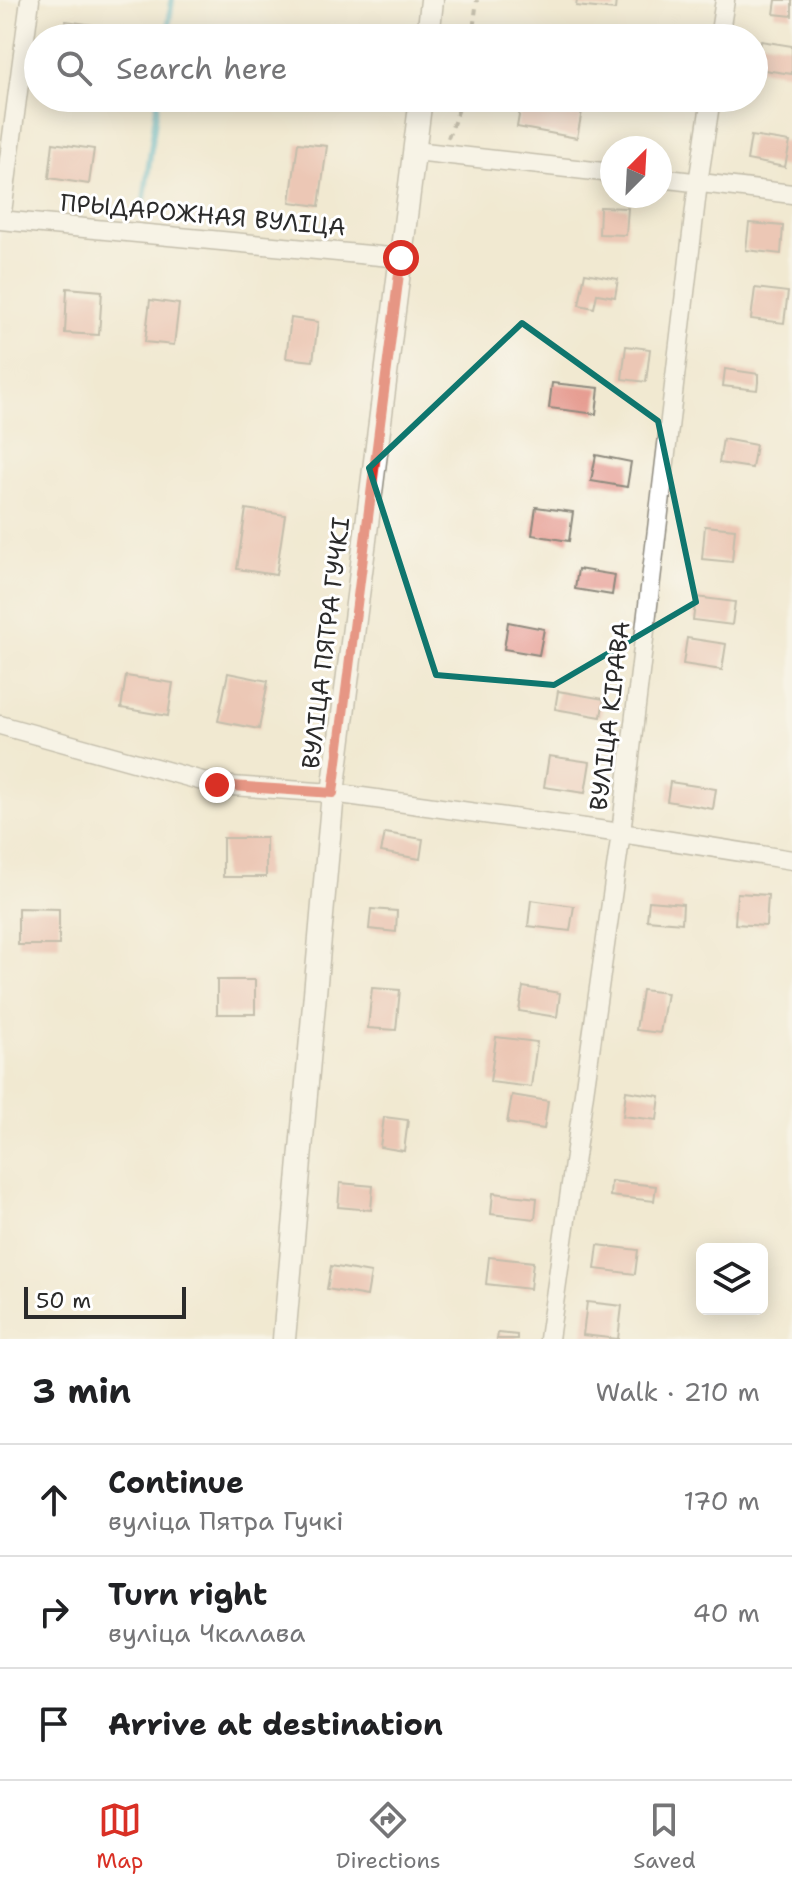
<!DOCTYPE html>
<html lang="en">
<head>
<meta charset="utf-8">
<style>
	:root { --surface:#fff; --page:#f6f6f6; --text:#202124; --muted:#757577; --line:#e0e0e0; --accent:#d93025 }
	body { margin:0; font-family:"Shantell Sans",sans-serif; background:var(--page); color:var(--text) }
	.controls { position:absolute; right:24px; bottom:24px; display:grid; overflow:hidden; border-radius:12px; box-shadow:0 4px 20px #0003 }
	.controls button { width:72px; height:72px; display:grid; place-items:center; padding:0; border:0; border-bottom:2px solid var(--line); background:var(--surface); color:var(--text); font:40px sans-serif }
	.compass { position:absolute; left:600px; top:136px; width:72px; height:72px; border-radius:50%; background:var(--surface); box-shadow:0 4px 20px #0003; rotate:24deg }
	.scale { position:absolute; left:24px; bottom:20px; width:162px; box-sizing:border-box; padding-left:8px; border:4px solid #2b2b2b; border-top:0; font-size:22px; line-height:28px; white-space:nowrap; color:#2b2b2b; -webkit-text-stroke:6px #fff; paint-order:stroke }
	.stop { position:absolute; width:24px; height:24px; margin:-18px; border:6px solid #d93025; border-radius:50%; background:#fff }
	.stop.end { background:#d93025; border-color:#fff; box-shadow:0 2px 8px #0008 }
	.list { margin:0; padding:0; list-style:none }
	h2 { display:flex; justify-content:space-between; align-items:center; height:104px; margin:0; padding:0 32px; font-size:34px }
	h2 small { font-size:26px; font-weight:400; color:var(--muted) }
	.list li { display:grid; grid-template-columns:52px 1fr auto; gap:24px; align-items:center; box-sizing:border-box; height:112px; padding:0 32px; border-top:2px solid var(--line) }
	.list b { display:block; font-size:30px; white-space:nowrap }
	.list p { margin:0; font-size:26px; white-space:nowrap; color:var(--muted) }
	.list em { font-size:26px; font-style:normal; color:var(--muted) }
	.icon { flex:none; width:44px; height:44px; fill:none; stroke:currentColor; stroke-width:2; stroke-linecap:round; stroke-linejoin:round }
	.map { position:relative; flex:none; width:792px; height:1339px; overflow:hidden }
	.search { position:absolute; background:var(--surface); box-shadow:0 4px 20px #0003; left:24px; right:24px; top:24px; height:88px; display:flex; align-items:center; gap:20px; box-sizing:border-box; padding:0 28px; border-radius:44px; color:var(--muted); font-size:30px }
	.sheet { height:440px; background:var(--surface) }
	nav { display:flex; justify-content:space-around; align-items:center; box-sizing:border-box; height:112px; border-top:2px solid var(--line); background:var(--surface); font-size:22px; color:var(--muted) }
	nav a { display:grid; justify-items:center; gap:4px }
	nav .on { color:var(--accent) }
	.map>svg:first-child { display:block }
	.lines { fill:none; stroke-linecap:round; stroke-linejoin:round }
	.stream { stroke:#49afc8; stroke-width:6 }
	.building { fill:#e69e93 }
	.minor-casing { stroke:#8e8a7e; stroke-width:21 }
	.tertiary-casing { stroke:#8e8a7e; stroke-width:25 }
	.path { stroke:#8e8a7e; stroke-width:4; stroke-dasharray:6 6; stroke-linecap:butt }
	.minor { stroke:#fff; stroke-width:18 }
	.tertiary { stroke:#fff; stroke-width:22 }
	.route { stroke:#d93025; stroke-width:10 }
	.marked { fill:none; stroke:#0f766e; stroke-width:6; stroke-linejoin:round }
	.labels { text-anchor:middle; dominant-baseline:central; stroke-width:6; stroke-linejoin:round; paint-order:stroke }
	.street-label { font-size:24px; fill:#2b2b2b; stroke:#fff }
</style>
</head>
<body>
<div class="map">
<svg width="792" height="1339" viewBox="0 0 792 1339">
	<rect width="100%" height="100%" fill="#fff"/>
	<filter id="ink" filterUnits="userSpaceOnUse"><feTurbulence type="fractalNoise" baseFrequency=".0125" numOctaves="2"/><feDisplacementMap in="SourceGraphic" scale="16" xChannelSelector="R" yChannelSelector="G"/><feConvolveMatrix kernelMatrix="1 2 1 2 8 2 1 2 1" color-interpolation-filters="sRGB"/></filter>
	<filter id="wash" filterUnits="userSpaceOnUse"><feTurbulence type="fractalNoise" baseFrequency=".006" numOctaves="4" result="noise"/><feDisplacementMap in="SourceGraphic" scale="32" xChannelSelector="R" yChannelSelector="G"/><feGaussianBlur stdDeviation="1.8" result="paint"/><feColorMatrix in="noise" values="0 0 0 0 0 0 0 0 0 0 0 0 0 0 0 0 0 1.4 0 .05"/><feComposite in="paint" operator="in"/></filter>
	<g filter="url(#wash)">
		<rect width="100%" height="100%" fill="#f1e9d1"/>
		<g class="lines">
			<path class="stream" d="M167,38l5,-38
				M144,200l14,-102"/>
		</g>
		<g id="blocks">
			<path class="building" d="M577,0h39l-1,10 -39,-4z
				M776,0h16v16l-18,-2z
				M66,21l42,6 -1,11h-43z
				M306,31l31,3v4h-32z
				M761,41l31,5v28l-35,-5z
				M522,98l62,2 -7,38 -60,-11z
				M751,136l39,6 -5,25 -38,-7z
				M53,143l41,6 -5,35 -40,-6z
				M298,143l29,3 -8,60 -29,-4z
				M600,207l28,1 -2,27 -27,-1z
				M749,223l34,3 -2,28 -35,-4z
				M585,273l33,6 -3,18 -18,-3 -3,14 -15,-3z
				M67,288l35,3 -3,44 -34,-2z
				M755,288l33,4 -4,31 -33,-4z
				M150,300l29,4 -5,41 -29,-3z
				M291,318l27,4 -5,39 -27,-3z
				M626,346l24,3 -4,33 -24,-3z
				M725,369l34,5 -2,16 -34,-4z
				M552,383l47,5 -3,26 -47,-6z
				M723,439l33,6 -4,23 -33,-5z
				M596,455l35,7 -4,25 -36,-6z
				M536,507l37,5 -4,29 -37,-6z
				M246,509l39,6 -9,60 -39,-6z
				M705,526l30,3 -3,33 -30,-3z
				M578,569l37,6 -3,20 -37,-6z
				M696,597l39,5 -3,23 -39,-5z
				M508,622l36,7 -5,26 -35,-6z
				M687,638l39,6 -4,26 -39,-6z
				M228,673l40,8 -9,48 -41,-8z
				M126,676l47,7 -5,33 -47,-8z
				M558,691l46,8 -3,18 -46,-8z
				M549,756l41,6 -5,31 -41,-6z
				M670,782l46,7 -3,20 -46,-8z
				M385,833l38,6 -3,20 -39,-7z
				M223,838h43v39h-43z
				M737,893l31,2 -2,31 -31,-2z
				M531,900l43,6 -4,25 -42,-5z
				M649,901l34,3 -1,19 -35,-3z
				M18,908l41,1v36h-41z
				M371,909l26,2 -1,21 -27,-3z
				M217,980h38v34h-38z
				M523,987l37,6 -3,24 -38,-6z
				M372,988l28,2 -4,40 -28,-2z
				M642,990l25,3 -7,40 -24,-3z
				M496,1037l41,5 -6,45 -41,-5z
				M626,1091l34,5 -3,24 -34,-4z
				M512,1095l36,6 -4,28 -37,-6z
				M384,1117l24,3 -4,31 -24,-4z
				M611,1181l45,5 -2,15 -44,-5z
				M340,1183l33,3 -2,24 -33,-3z
				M493,1193l44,5 -2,21 -44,-5z
				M598,1245l40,5 -3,24 -40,-5z
				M489,1257l44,5 -3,27 -44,-5z
				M331,1266l40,7 -4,23 -40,-7z
				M587,1302l35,4 -4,33 -35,-4z
				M498,1333l19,2v4h-20z"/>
		</g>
	</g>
	<g filter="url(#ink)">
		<use href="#blocks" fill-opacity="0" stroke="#8e8a7e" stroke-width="2"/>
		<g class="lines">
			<g class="minor-casing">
				<path id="minor" d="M719,38l6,-38
					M415,151l197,22
					M660,178l132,16
					M0,220l401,38
					M1,220l29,-220
					M0,725l217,60 116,8 288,40 171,27
					M549,1339l72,-506 77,-650 13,-85"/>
			</g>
			<g class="tertiary-casing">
				<path id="tertiary" d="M428,38l4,-38
					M284,1339l49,-546 88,-695"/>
			</g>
			<path class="path" d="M472,38l5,-38
				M448,138l15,-40"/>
			<use href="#minor" class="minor"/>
			<use href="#tertiary" class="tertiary"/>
		</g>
	</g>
	<g class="lines" filter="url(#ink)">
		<path class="route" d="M217,785l116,8 68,-535"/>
	</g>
	<path d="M0 0H792V1339H0ZM522,323l136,98 38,181 -142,83 -118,-10 -67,-207z" fill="#f1e9d1" fill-opacity=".55" fill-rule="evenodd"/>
	<path class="marked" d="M522,323l136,98 38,181 -142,83 -118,-10 -67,-207z"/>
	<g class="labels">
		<g class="street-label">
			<text transform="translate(203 215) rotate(5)">ПРЫДАРОЖНАЯ ВУЛІЦА</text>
			<text transform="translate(326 643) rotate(-83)">ВУЛІЦА ПЯТРА ГУЧКІ</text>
			<text transform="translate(610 716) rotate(-83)">ВУЛІЦА КІРАВА</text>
		</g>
	</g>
</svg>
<div class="controls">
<button><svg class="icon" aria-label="layers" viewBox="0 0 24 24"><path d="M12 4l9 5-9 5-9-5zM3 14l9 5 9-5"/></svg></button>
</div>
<svg class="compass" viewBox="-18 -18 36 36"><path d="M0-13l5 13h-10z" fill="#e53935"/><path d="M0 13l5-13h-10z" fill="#757577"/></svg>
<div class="scale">50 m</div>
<div class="stop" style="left:401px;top:258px"></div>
<div class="stop end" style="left:217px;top:785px"></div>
<div class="search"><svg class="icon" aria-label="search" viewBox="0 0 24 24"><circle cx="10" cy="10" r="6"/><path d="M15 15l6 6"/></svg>Search here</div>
</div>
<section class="sheet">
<h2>3 min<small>Walk · 210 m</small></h2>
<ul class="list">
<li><svg class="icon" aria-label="ahead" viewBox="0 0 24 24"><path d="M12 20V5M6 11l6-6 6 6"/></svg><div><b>Continue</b><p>вуліца Пятра Гучкі</p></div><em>170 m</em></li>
<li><svg class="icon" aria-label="right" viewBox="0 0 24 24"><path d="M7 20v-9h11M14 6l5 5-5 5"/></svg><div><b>Turn right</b><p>вуліца Чкалава</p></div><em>40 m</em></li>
<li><svg class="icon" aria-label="arrive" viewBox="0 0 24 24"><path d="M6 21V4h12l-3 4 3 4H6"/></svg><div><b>Arrive at destination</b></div></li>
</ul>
</section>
<nav>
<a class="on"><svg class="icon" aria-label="map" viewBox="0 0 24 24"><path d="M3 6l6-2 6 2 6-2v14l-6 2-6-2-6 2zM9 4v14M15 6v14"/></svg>Map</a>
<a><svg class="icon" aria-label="directions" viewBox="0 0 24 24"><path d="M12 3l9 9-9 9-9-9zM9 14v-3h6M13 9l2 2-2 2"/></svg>Directions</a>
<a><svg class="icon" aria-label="saved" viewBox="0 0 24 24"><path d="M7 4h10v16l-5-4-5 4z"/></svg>Saved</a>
</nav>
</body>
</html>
